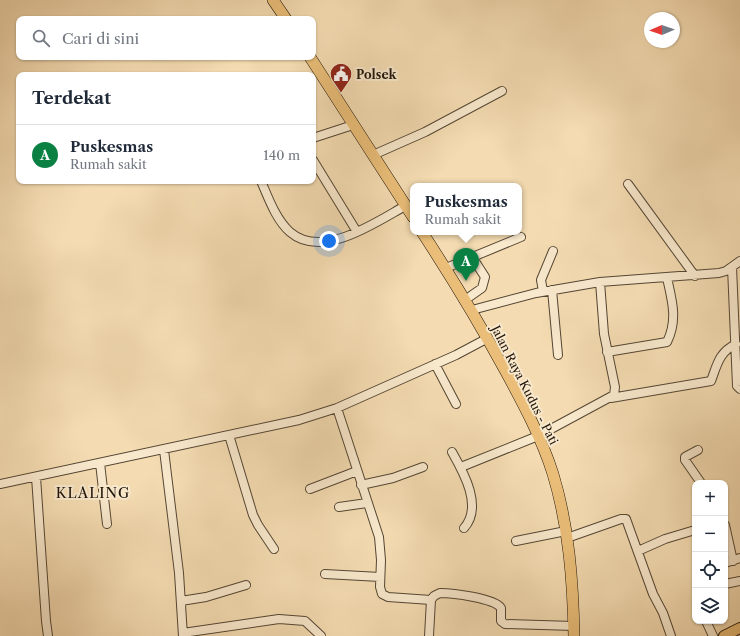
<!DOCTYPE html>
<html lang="id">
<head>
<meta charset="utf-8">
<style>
	:root { --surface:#fff; --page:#f2f2f3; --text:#1f2937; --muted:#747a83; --line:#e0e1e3; --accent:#0b8043 }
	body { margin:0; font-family:"Libre Caslon Text",serif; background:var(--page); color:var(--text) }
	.controls { position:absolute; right:12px; bottom:12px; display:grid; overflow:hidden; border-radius:8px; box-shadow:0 1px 3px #0004 }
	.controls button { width:36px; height:36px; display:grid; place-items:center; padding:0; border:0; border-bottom:1px solid var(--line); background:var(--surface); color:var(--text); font:20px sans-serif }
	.compass { position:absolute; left:644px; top:12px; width:36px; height:36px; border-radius:50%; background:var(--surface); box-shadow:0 1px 3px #0004; rotate:268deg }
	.you { position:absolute; left:329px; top:241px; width:14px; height:14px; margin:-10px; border:3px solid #fff; border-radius:50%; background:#1a73e8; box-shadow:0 0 0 6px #1a73e833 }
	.badge { display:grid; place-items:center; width:26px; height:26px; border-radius:50%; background:var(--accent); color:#fff; font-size:13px; font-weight:700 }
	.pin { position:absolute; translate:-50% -33px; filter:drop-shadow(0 1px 2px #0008) }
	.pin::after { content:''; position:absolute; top:21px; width:14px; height:12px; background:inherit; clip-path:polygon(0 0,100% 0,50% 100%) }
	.popup { position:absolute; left:410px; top:183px; width:112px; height:52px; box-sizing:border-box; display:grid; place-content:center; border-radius:8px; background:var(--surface); filter:drop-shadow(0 1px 3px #0005); font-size:13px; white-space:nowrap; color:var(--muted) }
	.popup b { font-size:15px; color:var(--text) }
	.popup::after { content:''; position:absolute; left:50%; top:100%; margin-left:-8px; border:8px solid transparent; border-top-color:var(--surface) }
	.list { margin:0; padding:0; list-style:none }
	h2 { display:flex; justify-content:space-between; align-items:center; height:52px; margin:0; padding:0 16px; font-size:17px }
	h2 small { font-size:13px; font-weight:400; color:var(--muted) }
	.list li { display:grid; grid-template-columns:26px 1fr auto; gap:12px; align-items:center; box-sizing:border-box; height:60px; padding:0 16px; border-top:1px solid var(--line) }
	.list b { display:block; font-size:15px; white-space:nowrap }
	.list p { margin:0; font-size:13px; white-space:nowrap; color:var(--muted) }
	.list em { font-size:13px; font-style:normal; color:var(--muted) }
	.icon { flex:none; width:22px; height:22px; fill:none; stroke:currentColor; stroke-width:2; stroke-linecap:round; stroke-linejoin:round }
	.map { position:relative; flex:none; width:740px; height:636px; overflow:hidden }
	.search { position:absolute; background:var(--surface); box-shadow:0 1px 3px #0004; left:16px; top:16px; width:300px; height:44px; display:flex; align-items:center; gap:10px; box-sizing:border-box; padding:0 14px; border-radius:8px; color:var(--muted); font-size:15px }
	.panel { position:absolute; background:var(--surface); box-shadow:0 1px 3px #0004; left:16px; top:72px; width:300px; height:112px; border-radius:8px }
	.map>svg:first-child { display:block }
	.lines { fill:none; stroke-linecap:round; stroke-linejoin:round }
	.minor-casing { stroke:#544634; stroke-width:10 }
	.major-casing { stroke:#1f140a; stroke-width:12 }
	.highway-casing { stroke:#1f140a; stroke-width:12 }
	.minor { stroke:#f8e8cc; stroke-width:8 }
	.major { stroke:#eabe78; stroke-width:10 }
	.highway { stroke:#eabe78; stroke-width:11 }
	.labels { text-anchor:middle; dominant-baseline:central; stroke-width:4; stroke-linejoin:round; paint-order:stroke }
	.poi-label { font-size:12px; font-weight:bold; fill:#1f140a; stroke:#f8e8cc; text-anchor:start }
	.street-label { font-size:12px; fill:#1f140a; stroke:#f8e8cc }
	.quarter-label { font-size:14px; letter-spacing:1px; fill:#1f140a; stroke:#f8e8cc }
</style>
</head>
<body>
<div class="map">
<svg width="740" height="636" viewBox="0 0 740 636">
	<rect width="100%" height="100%" fill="#f4dbb1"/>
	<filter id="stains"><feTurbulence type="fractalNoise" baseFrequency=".005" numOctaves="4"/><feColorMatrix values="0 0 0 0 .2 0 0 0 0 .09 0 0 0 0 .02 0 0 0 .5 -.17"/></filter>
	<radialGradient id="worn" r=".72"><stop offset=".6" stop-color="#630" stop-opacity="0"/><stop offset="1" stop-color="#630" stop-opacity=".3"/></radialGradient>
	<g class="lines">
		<g class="minor-casing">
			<path id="minor" d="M313,138l40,-13
				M373,155l52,-23 77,-41
				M313,160l44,72
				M261,181c7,16 15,39 29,51 32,28 86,-10 115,-26
				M628,184l67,92
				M462,265l14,-2 9,14 -3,11 -17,12
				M732,267l5,119 3,3
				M446,268l75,-31
				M552,290l6,65
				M543,291l-2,-11 12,-29
				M472,310l64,-17 64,-11 119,-9 7,-2 14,-10
				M607,352l60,-10c11,-22 5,-42 0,-64
				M435,364l21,40
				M611,398l100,-17c6,-16 8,-29 25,-37
				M337,408l42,129 2,23 -1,27 2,7 6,3 43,3
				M229,435l24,80 5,10 16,24
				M164,450l15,123 4,63
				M698,450l-13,7v3l16,23
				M452,452c12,21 31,55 12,76
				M100,463l7,61
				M461,467l77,-31 76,-41 1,-8 -11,-53 -4,-52
				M36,477l10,144 2,15
				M0,484l299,-64 38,-12 119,-53 32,-17
				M361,485l32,-7 30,-11
				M310,489l47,-18
				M339,507l28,-4
				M725,525l8,36
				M567,538l54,-19h5l27,75 10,19 8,23
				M516,541l50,-10
				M638,551l27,-12 30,-9
				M725,563l15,-5
				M325,574l55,3
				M725,584l15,-3
				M181,601l25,-4 40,-12
				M706,621l7,15
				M183,633l96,-14 26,2 16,15
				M429,636l2,-36 3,-4 6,-3c12,0 54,5 61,15v13l4,3 69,2"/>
		</g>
		<g class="major-casing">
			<path id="major" d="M724,636l16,-8"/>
		</g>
		<g class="highway-casing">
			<path id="highway" d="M273,0l13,19
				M310,57l103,160
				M422,232c30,46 58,92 84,140 18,33 36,67 47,102 16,53 20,107 21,162"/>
		</g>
		<use href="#minor" class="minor"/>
		<use href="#major" class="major"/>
		<use href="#highway" class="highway"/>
	</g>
	<defs>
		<g id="civic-pin" transform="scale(1.15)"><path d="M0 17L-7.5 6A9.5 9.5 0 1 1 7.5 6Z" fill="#8f2418" stroke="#f8e8cc"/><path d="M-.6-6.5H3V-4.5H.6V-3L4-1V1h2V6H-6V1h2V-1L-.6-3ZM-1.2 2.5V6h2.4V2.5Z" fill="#fff"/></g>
	</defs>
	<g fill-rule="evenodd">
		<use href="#civic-pin" x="341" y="74"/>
	</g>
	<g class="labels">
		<g class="poi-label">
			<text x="356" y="74">Polsek</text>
		</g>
		<g class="street-label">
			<text transform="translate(525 385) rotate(63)">Jalan Raya Kudus - Pati</text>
		</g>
		<g class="quarter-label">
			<text x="93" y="493">KLALING</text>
		</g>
	</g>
	<rect width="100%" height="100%" filter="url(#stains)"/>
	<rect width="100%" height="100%" fill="url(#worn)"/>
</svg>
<div class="controls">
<button>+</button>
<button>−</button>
<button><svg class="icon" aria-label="locate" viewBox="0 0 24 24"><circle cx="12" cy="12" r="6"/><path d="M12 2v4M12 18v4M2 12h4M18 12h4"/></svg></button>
<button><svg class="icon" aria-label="layers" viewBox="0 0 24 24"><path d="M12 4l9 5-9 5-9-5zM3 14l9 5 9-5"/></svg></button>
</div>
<svg class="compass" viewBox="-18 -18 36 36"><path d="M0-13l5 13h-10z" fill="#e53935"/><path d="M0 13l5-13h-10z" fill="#747a83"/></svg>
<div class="you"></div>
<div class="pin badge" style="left:466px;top:281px">A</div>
<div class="popup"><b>Puskesmas</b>Rumah sakit</div>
<div class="search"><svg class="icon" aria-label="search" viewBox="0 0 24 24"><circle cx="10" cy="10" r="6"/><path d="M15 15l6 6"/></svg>Cari di sini</div>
<section class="panel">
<h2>Terdekat<small></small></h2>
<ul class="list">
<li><span class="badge">A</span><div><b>Puskesmas</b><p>Rumah sakit</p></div><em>140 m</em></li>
</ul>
</section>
</div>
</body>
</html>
